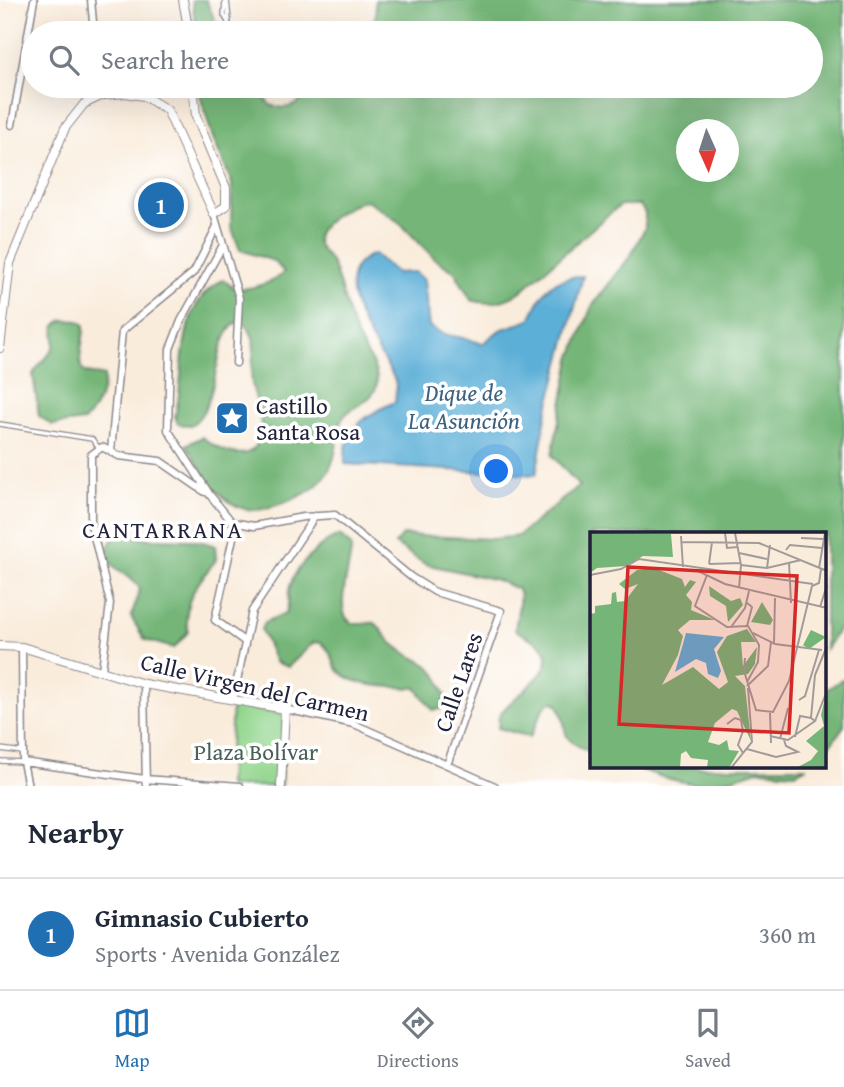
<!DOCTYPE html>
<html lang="en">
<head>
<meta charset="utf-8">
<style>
	:root { --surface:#fff; --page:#f6f6f7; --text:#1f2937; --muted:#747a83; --line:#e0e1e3; --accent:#1f6fb2 }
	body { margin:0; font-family:"Gentium Book Plus",serif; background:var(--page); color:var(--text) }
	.compass { position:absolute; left:676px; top:119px; width:63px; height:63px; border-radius:50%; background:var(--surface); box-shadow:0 7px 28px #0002; rotate:177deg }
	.you { position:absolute; left:497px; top:472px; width:24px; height:24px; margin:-18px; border:5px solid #fff; border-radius:50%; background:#1a73e8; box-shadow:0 0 0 10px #1a73e833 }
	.badge { display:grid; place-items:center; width:46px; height:46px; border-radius:50%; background:var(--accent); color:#fff; font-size:23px; font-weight:700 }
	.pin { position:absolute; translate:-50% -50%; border:4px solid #fff; box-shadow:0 2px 7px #0006 }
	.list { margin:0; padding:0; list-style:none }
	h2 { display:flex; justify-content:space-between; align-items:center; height:91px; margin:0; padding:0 28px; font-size:30px }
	h2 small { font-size:23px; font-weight:400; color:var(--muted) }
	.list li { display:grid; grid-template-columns:46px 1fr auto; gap:21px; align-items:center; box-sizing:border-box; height:112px; padding:0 28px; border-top:2px solid var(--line) }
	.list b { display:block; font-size:26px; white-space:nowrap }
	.list p { margin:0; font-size:23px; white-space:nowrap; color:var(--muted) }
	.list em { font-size:23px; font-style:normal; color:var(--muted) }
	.icon { flex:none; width:38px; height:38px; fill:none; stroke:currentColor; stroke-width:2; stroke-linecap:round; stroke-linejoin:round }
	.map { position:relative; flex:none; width:844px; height:786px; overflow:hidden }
	.search { position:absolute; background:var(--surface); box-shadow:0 7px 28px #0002; left:21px; right:21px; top:21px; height:77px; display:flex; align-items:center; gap:18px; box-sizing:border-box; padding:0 24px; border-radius:38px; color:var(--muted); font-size:26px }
	.sheet { height:203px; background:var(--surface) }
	nav { display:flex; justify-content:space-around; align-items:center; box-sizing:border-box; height:98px; border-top:2px solid var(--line); background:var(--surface); font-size:19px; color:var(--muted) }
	nav a { display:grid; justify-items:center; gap:4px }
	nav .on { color:var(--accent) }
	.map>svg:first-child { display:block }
	.green { fill:#92d58d; stroke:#5a7c64; stroke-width:2 }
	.forest { fill:#75b678; stroke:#4c6c5a; stroke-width:2; fill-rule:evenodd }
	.water { fill:#5cafd7; stroke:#3f6889; stroke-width:2 }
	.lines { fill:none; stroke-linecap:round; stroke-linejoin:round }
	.service-casing { stroke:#8e878b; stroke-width:6 }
	.minor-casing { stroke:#8e878b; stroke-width:9 }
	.tertiary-casing { stroke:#8e878b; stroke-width:10 }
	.service { stroke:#fff; stroke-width:3.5 }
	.minor { stroke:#fff; stroke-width:6 }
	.tertiary { stroke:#fff; stroke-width:8 }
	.labels { text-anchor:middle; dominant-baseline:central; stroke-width:7; stroke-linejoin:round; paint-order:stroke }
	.poi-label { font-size:23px; fill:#22223b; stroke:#fff; text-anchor:start }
	.street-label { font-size:23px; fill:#22223b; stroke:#fff }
	.park-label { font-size:23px; fill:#496158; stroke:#fff }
	.water-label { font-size:24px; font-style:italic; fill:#3c6181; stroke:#fff }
	.neighbourhood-label { font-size:24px; letter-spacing:2px; fill:#22223b; stroke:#fff }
	.inset-road { fill:none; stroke:#a39b9b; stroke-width:2 }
	.view { fill:#d62828; fill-opacity:0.15; stroke:#d62828; stroke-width:3.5 }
	.inset-edge { fill:none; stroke:#22223b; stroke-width:3.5 }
</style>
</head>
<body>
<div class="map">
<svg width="844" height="786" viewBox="0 0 844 786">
	<rect width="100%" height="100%" fill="#fff"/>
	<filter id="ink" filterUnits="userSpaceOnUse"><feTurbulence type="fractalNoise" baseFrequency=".0143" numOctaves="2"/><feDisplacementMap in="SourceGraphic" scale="14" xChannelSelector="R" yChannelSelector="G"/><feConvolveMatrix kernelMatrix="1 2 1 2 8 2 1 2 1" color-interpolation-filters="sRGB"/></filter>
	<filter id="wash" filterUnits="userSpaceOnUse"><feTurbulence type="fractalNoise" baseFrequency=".00686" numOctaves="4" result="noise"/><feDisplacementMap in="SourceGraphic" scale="28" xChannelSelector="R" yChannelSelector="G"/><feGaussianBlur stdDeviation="1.57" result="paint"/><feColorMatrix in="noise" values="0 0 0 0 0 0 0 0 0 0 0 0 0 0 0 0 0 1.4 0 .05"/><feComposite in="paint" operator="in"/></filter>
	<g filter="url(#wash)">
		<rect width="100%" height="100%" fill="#f9ecdb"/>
		<path class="green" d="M232,705l53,10 -4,71h-53z"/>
		<path class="forest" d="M192,0h14l11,25 11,-1 4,9h-35z
			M375,0h469v621l-19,29v-116h-233v219c-41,-19 -18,-19 -35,-50l-7,-1 -7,7 -13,28 -32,-9c1,-3 0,-7 1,-11 6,-18 64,-45 44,-70 -7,-7 -20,-12 -28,-17l5,-33 -2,-8 -21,-9 -72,-16 -30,-20 7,-9 92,4 24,-3 61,-50 -27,-31 19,-96 21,-53 39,-51 14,-27v-15l-5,-8h-19l-12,9 -89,78c-15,10 -31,14 -49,8l-16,-28 -19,-12 -36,-37 -33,-23c-15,3 -46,21 -50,37 -2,10 11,18 15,27 10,22 14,48 24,70 6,15 22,32 21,48 -1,22 -31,22 -37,42 -3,14 -3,29 -9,42 -10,25 -40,35 -64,42 -42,12 -61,-34 -81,-63l16,-8c20,17 58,31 59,-10 0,-15 -6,-29 -9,-43 -4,-22 13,-49 -13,-63 -29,15 -16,83 -48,104l-13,-1 -3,-8c12,-46 -1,-111 48,-136 4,2 6,5 10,7 13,5 43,-5 51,-15l-10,-11 -34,-11 -9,-24 1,-43 -19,-45 -16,-52h59l14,19c21,8 31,-2 42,-19h499v-53h-441l6,-19zM686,130h42v42h-42z
			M64,320l15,1 5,4c1,15 -11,44 3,48 6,2 11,1 17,3 1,15 -10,36 -20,45l-32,4 -13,-9 -6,-42c5,-10 18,-18 21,-29 2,-12 -4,-19 10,-25z
			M123,532c30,14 59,1 92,14l1,14c-19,24 -34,40 -28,72l-14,16 -29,-8 -14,-23 9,-28c-9,-16 -28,-17 -35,-35l6,-13z
			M340,536l11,10c2,17 -20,67 1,77 7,3 16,-1 23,0 7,6 11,15 18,21 28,24 38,9 53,53l-5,12 -8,1 -17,-22c-23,-2 -59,1 -77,-17 -8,-9 -6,-20 -18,-28l-7,-1 -26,25 -13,-5 -14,-33 4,-7 21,-9c4,-9 1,-18 4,-27 5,-19 32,-45 50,-50z
			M844,678v48l-19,26v-61z
			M633,767h174l-12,6 -36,-3 -54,16 -37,-7z"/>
		<path class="water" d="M374,254l22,19 19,-1 9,8 5,46c16,13 36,9 53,18l18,-14 30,-10c12,-28 20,-43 53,-44l-37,140 -10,59 -191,-11c-2,-36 21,-49 50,-62 1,-7 2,-15 0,-22 -13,-28 -77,-106 -21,-126z"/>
	</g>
	<g filter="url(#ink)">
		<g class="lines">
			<g class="service-casing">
				<path id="service" d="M225,0l-1,15 10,18
					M227,0l2,20
					M307,33l4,-4
					M0,424l92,15 6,8
					M0,749l23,3
					M0,761l22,1"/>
			</g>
			<g class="minor-casing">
				<path id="minor" d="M91,0l3,33
					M97,86l1,11
					M12,125l22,-125
					M214,214l25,84 -3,65
					M223,245l-42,76 -11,28 -2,81 42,65 22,27 22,4 49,-9 32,-2 76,62 24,15 66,19 -54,154
					M111,451l11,-120 72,-59 23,-46
					M236,524l-21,96 29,21
					M22,647l1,115 5,24
					M102,670l8,-67 -19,-79v-69l11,-8 17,9 41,5 45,31
					M144,684l2,102
					M233,699l19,-88 63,-95
					M285,709l69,15 141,62
					M23,762l122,17 95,7"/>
			</g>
			<g class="tertiary-casing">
				<path id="tertiary" d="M183,0l6,33
					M0,348l10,-85 55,-135 19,-24 19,-9 23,-2 18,3 23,14 47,104 12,-8v-18l-30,-72 -3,-30
					M0,646l22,1 122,37 141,25 -4,77"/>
			</g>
			<use href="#service" class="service"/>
			<use href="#minor" class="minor"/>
			<use href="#tertiary" class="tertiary"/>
		</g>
	</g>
	<defs>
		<g id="sight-square" transform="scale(1.75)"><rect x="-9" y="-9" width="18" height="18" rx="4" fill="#1f6fb2" stroke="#fff"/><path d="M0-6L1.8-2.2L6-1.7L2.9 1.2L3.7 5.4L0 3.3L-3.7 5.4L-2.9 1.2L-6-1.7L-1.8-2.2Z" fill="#fff"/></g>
	</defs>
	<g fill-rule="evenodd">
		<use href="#sight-square" x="232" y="418"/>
	</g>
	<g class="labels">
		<g class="poi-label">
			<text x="256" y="405">Castillo<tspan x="256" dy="26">Santa Rosa</tspan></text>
		</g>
		<g class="street-label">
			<text transform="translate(458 682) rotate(-71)">Calle Lares</text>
			<text transform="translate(255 687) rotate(13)">Calle Virgen del Carmen</text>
		</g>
		<g class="park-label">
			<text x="256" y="751">Plaza Bolívar</text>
		</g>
		<g class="water-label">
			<text x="464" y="392">Dique de<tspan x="464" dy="28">La Asunción</tspan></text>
		</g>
		<g class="neighbourhood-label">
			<text x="163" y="529">CANTARRANA</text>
		</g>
	</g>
	<g transform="translate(590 532)">
		<rect width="236" height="236" fill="#f9ecdb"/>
		<path d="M0,1l81,1 2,23 -30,-1 -17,10 -29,2 -7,5zM64,36l28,11 3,8 5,-7 6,2 -10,13 6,7 -1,8 24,10h-25l-12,10 5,6 -5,19 -16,30 31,-18 26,22 9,-7 -11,-30 10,-16 20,-7 9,13h-15l2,24 14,-19 -2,17 -7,10 -13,2 10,10 6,55 -14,-30 -5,-2 -17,14 -7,19 11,3 8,-5 2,10 10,1 -10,17h-22l1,-8 -17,-2 -5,-7 -5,3 -1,14h-90v-154l5,-1v-7l16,-2 1,-11 4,-1 1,10 8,-1 13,-17 -13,5 -6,-5 18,-14zM119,54l22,15 9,-3 3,7 -15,17 -2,-16 -16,-10zM172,70l11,18 -3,5 -19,-3zM221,98l15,7 -17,12 -6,-4zM236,162v74h-30l15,-8 7,-9 -12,-10 18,-15 -3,-11z" fill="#75b678"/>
		<path d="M96,101l38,4 -10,12 7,22 -3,7 -10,-4 -2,-11 -10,-4 -21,13z" fill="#5cafd7"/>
		<path class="inset-road" d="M135,1l2,15 11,-1M145,1l6,32 -2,23M91,4l2,31M211,6l22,1M91,10l78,1 68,28M196,18l4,-5 32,3M149,21l28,6M199,30l2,41M119,32l32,-1M119,32l3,-22M151,33l26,3 34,-8M177,36l3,-23M229,36l6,-35M108,39l27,13 102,24M0,43l31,-6 18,-10 174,25M117,43l-12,31 32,21 21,-1 11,19 -1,17 -11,20M156,70l6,5 -5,19M230,75l7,-22M141,95l14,-19 4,-17M163,101l22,11 47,6M184,111l1,-45M155,126l-1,13 12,39 17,2 16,-31 23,-95 7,-3 2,-14M157,154l21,-20 3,-24M209,168l6,-4 14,-46M180,181l1,30M225,189l12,-30M137,192l8,-6 6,2 2,11 -5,14 5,8M180,204l18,4 27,-19 -4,-3 4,-43 12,-29M205,205l5,-21 11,2M190,207l8,-31M157,217l29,8 22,-5 -12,-6 -2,-6M141,236l21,-26 -4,-54"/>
		<path class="view" d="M38,35l169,9 -8,157 -170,-9z"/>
		<rect width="236" height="236" class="inset-edge"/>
	</g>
</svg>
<svg class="compass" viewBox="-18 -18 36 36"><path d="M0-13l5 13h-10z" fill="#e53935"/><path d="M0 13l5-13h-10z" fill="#747a83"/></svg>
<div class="you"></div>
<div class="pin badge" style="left:161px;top:205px">1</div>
<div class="search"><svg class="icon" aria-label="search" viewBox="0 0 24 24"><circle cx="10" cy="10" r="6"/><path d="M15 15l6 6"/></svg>Search here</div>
</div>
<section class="sheet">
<h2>Nearby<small></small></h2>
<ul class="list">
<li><span class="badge">1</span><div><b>Gimnasio Cubierto</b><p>Sports · Avenida González</p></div><em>360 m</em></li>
</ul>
</section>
<nav>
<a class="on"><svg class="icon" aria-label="map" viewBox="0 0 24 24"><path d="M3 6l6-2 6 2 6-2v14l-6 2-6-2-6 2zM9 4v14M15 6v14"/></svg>Map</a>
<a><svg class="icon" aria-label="directions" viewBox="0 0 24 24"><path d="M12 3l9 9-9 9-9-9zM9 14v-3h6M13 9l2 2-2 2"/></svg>Directions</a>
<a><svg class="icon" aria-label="saved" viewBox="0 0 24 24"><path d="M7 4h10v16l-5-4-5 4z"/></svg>Saved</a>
</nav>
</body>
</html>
